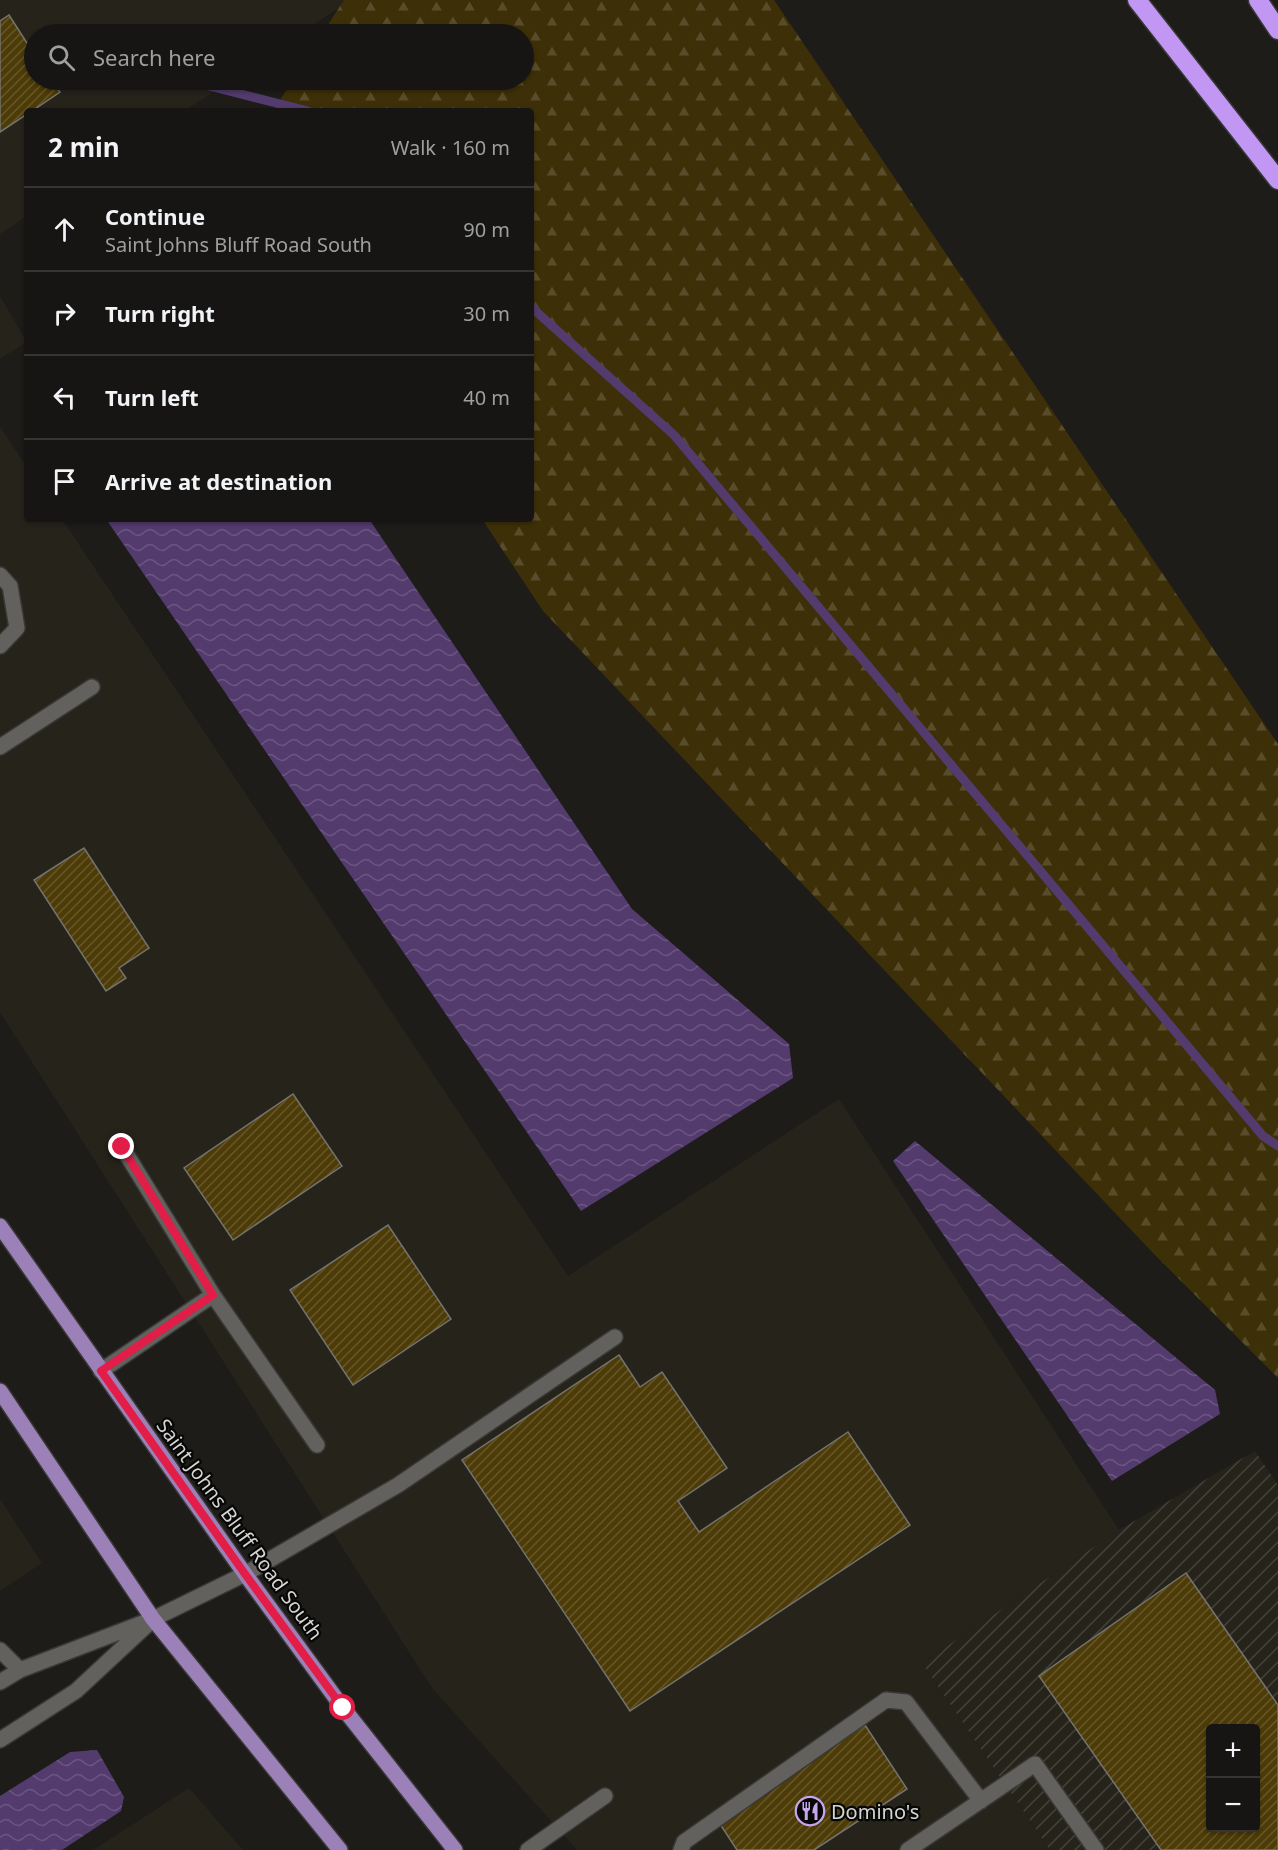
<!DOCTYPE html>
<html lang="en">
<head>
<meta charset="utf-8">
<style>
	:root { --surface:#161513; --page:#232221; --text:#f1f3f6; --muted:#9e9fa0; --line:#353433 }
	body { margin:0; font-family:"Noto Sans",sans-serif; background:var(--page); color:var(--text) }
	.controls { position:absolute; right:18px; bottom:18px; display:grid; overflow:hidden; border-radius:6px; box-shadow:0 2px 4px #0004 }
	.controls button { width:54px; height:54px; display:grid; place-items:center; padding:0; border:0; border-bottom:2px solid var(--line); background:var(--surface); color:var(--text); font:30px sans-serif }
	.stop { position:absolute; width:18px; height:18px; margin:-14px; border:4px solid #e11d48; border-radius:50%; background:#fff }
	.stop.end { background:#e11d48; border-color:#fff; box-shadow:0 2px 6px #0008 }
	.list { margin:0; padding:0; list-style:none }
	h2 { display:flex; justify-content:space-between; align-items:center; height:78px; margin:0; padding:0 24px; font-size:26px }
	h2 small { font-size:20px; font-weight:400; color:var(--muted) }
	.list li { display:grid; grid-template-columns:39px 1fr auto; gap:18px; align-items:center; box-sizing:border-box; height:84px; padding:0 24px; border-top:2px solid var(--line) }
	.list b { display:block; font-size:22px; white-space:nowrap }
	.list p { margin:0; font-size:20px; white-space:nowrap; color:var(--muted) }
	.list em { font-size:20px; font-style:normal; color:var(--muted) }
	.icon { flex:none; width:33px; height:33px; fill:none; stroke:currentColor; stroke-width:2; stroke-linecap:round; stroke-linejoin:round }
	.map { position:relative; flex:none; width:1278px; height:1850px; overflow:hidden }
	.search { position:absolute; background:var(--surface); box-shadow:0 2px 4px #0004; left:24px; top:24px; width:510px; height:66px; display:flex; align-items:center; gap:15px; box-sizing:border-box; padding:0 21px; border-radius:33px; color:var(--muted); font-size:22px }
	.panel { position:absolute; background:var(--surface); box-shadow:0 2px 4px #0004; left:24px; top:108px; width:510px; height:414px; border-radius:6px }
	.map>svg:first-child { display:block }
	.built { fill:#26231b }
	.industrial { fill:url(#industrial-furrows); fill-rule:evenodd }
	.forest { fill:url(#forest-firs) }
	.water { fill:url(#water-waves) }
	.lines { fill:none; stroke-linecap:round; stroke-linejoin:round }
	.stream { stroke:#533b6e; stroke-width:9 }
	.building { fill:url(#building-hatch); stroke:#74736f; stroke-width:1.5; fill-rule:evenodd }
	.minor-casing { stroke:#383836; stroke-width:18 }
	.major-casing { stroke:#383836; stroke-width:18 }
	.highway-casing { stroke:#383836; stroke-width:21 }
	.minor { stroke:#62615e; stroke-width:15 }
	.major { stroke:#9b81b7; stroke-width:15 }
	.highway { stroke:#c197f3; stroke-width:18 }
	.route { stroke:#e11d48; stroke-width:8 }
	.labels { text-anchor:middle; dominant-baseline:central; stroke-width:4.5; stroke-linejoin:round; paint-order:stroke }
	.street-label { font-size:20px; fill:#d5d5d3; stroke:#070706 }
	.poi-label { font-size:20px; fill:#d5d5d3; stroke:#070706; text-anchor:start }
</style>
</head>
<body>
<div class="map">
<svg width="1278" height="1850" viewBox="0 0 1278 1850">
	<defs>
		<pattern id="industrial-furrows" width="10" height="10" patternUnits="userSpaceOnUse" patternTransform="scale(1.5)"><rect width="10" height="10" fill="#26231b"/><path d="M-1 1l2-2M0 10L10 0M9 11l2-2" fill="none" stroke="#45423b"/></pattern>
		<pattern id="forest-firs" width="22" height="20" patternUnits="userSpaceOnUse" patternTransform="scale(1.5)"><rect width="22" height="20" fill="#3d2f07"/><path d="M5 1l3.5 6h-7zM16 11l3.5 6h-7z" fill="#584c2a"/></pattern>
		<pattern id="water-waves" width="16" height="10" patternUnits="userSpaceOnUse" patternTransform="scale(1.5)"><rect width="16" height="10" fill="#533b6e"/><path d="M0 5q4-4 8 0t8 0" fill="none" stroke="#6b5682"/></pattern>
		<pattern id="building-hatch" width="6" height="6" patternUnits="userSpaceOnUse" patternTransform="scale(1.5)"><rect width="6" height="6" fill="#4d3c07"/><path d="M-1 1l2-2M0 6l6-6M5 7l2-2" fill="none" stroke="#66572a"/></pattern>
	</defs>
	<rect width="100%" height="100%" fill="#1d1c19"/>
	<path class="built" d="M0,0h351l-52,34h-265v46h198l-48,31h-157v105l-27,18z
		M0,296l27,46 -27,17z
		M0,427l27,40v52h35l506,757 271,-177 280,431 -197,133 128,187h-473l-145,-162 -432,-676z
		M0,1499l42,64 -42,28z
		M189,1788l54,62h-150z"/>
	<path class="industrial" d="M1255,1451l23,34v365h-228l-128,-187 197,-133zM1210,1728h46v100h-46z"/>
	<path class="forest" d="M344,0h430l504,744v634l-123,-123 -612,-644 -61,-92h49v-408h-258l20,-31h231v-46h-202z"/>
	<path class="water" d="M106,519h263l263,390 157,135 4,34 -212,133z
		M915,1141l300,249 5,24 -108,67 -219,-320z
		M97,1750l27,47 -3,14 -59,39h-62v-54l70,-44z"/>
	<g class="lines">
		<path class="stream" d="M186,80l122,31
			M531,307l143,128 589,701 15,10"/>
	</g>
	<path class="building" d="M9,15l25,39v26h17l9,12 -28,19h-5v3l-27,18v-111z
		M84,848l65,100 -30,20 7,10 -20,13 -72,-111z
		M293,1094l49,72 -109,74 -49,-72z
		M388,1225l63,94 -98,66 -63,-95z
		M619,1355l21,32 22,-15 65,96 -49,33 21,31 149,-100 62,93 -280,186 -168,-251z
		M1186,1573l92,132v145h-117l-122,-174zM1210,1728h46v100h-46z
		M865,1725l42,64 -93,61h-77l-19,-29z"/>
	<g class="lines">
		<g class="minor-casing">
			<path id="minor" d="M0,575l10,11 7,42 -17,18
				M0,747l92,-60
				M122,1147l91,148 104,150
				M101,1371l112,-76
				M0,1650l20,20
				M0,1682l20,-12 133,-51 92,-45 153,-89 217,-148
				M0,1740l76,-49 71,-66
				M528,1850l77,-54
				M681,1850l3,-8 202,-142 20,2 75,99
				M908,1850l127,-86 61,86"/>
		</g>
		<g class="major-casing">
			<path id="major" d="M0,1226l245,348 98,134 112,142
				M0,1391l153,228 187,231"/>
		</g>
		<g class="highway-casing">
			<path id="highway" d="M1137,0l141,180
				M1258,0l20,30"/>
		</g>
		<use href="#minor" class="minor"/>
		<use href="#major" class="major"/>
		<use href="#highway" class="highway"/>
	</g>
	<g class="lines">
		<path class="route" d="M122,1147l91,148 -112,76 144,203 98,134"/>
	</g>
	<defs>
		<g id="restaurant-ring" transform="scale(1.5)"><circle r="9.5" fill="#070706" stroke="#c7a6f0" stroke-width="1.5"/><path d="M-5-6h1v4h1v-4h1v4h1v-4h1v5L-1.5 .5V6h-2V.5L-5-1ZM5-6V6H3V1.5H1.5Q1.5-4 5-6Z" fill="#c7a6f0"/></g>
	</defs>
	<g fill-rule="evenodd">
		<use href="#restaurant-ring" x="810" y="1811"/>
	</g>
	<g class="labels">
		<g class="street-label">
			<text transform="translate(240 1529) rotate(54)">Saint Johns Bluff Road South</text>
		</g>
		<g class="poi-label">
			<text x="831" y="1811">Domino's</text>
		</g>
	</g>
</svg>
<div class="controls">
<button>+</button>
<button>−</button>
</div>
<div class="stop" style="left:343px;top:1708px"></div>
<div class="stop end" style="left:122px;top:1147px"></div>
<div class="search"><svg class="icon" aria-label="search" viewBox="0 0 24 24"><circle cx="10" cy="10" r="6"/><path d="M15 15l6 6"/></svg>Search here</div>
<section class="panel">
<h2>2 min<small>Walk · 160 m</small></h2>
<ul class="list">
<li><svg class="icon" aria-label="ahead" viewBox="0 0 24 24"><path d="M12 20V5M6 11l6-6 6 6"/></svg><div><b>Continue</b><p>Saint Johns Bluff Road South</p></div><em>90 m</em></li>
<li><svg class="icon" aria-label="right" viewBox="0 0 24 24"><path d="M7 20v-9h11M14 6l5 5-5 5"/></svg><div><b>Turn right</b></div><em>30 m</em></li>
<li><svg class="icon" aria-label="left" viewBox="0 0 24 24"><path d="M17 20v-9H6M10 6l-5 5 5 5"/></svg><div><b>Turn left</b></div><em>40 m</em></li>
<li><svg class="icon" aria-label="arrive" viewBox="0 0 24 24"><path d="M6 21V4h12l-3 4 3 4H6"/></svg><div><b>Arrive at destination</b></div></li>
</ul>
</section>
</div>
</body>
</html>
